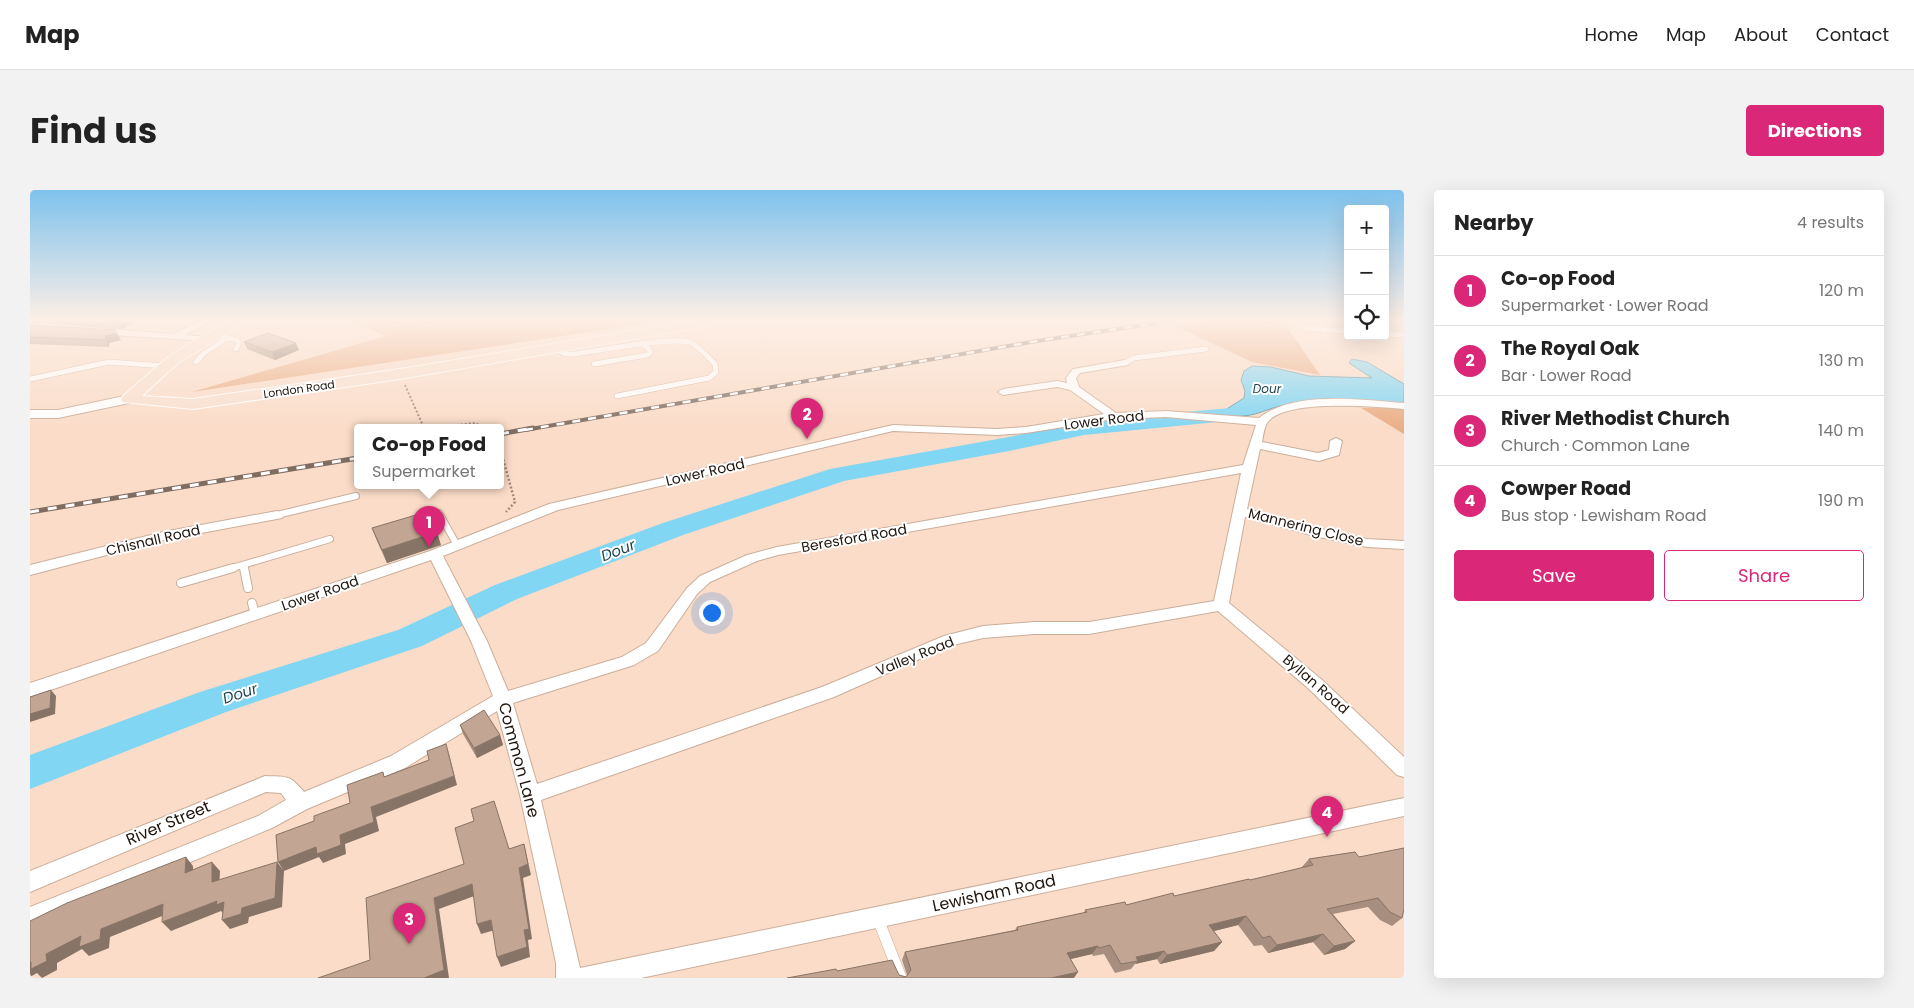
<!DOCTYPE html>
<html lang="en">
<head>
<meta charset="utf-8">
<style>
	:root { --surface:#fff; --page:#f2f2f2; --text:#222; --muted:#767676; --line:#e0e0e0; --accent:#db2777 }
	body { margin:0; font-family:Poppins,sans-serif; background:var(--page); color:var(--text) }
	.controls { position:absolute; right:15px; top:15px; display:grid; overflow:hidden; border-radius:5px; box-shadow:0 5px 20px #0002 }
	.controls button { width:45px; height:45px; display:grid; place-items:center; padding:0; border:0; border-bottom:1px solid var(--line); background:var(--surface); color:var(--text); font:25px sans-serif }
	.you { position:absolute; left:681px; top:422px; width:18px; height:18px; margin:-12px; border:4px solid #fff; border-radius:50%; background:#1a73e8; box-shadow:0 0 0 8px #1a73e833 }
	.badge { display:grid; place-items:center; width:32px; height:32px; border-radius:50%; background:var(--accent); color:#fff; font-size:16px; font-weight:700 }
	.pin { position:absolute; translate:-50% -41px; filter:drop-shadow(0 1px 2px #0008) }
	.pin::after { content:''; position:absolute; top:26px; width:18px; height:15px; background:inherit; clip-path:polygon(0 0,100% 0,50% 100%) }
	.popup { position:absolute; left:324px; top:234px; width:150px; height:65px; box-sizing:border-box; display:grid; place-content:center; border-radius:5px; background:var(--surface); filter:drop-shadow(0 1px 4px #0005); font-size:16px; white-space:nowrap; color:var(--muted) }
	.popup b { font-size:19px; color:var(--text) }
	.popup::after { content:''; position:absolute; left:50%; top:100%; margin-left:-10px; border:10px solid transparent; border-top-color:var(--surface) }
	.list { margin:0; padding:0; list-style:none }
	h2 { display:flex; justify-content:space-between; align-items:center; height:65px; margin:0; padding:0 20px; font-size:21px }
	h2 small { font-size:16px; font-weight:400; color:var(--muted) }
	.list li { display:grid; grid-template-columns:32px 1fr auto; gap:15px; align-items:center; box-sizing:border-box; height:70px; padding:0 20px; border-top:1px solid var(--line) }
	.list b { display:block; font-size:19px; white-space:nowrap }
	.list p { margin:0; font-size:16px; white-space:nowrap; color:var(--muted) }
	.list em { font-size:16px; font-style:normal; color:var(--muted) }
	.actions { display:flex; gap:10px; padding:15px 20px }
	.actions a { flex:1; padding:11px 0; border:1px solid var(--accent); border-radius:5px; text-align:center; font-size:18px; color:var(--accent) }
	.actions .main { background:var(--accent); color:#fff }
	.icon { flex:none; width:28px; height:28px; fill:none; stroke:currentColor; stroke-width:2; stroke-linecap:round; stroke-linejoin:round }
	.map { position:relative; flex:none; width:1374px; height:788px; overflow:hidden; border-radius:5px }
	header { display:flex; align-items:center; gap:30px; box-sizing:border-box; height:70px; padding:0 25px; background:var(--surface); border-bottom:1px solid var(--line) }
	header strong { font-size:24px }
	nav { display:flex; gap:28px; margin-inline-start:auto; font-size:18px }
	.intro { display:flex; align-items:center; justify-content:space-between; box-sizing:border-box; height:120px; padding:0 30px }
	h1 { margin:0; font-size:35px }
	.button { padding:12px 22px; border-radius:5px; background:var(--accent); color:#fff; font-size:18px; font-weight:700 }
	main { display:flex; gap:30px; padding:0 30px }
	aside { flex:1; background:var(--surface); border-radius:5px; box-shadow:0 5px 20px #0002 }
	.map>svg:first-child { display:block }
	.green { fill:#eaae85 }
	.water { fill:#81d6f4; stroke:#649caf }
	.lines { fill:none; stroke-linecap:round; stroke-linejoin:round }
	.river { fill:#81d6f4; fill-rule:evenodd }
	.lane-far3-casing { stroke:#cbae9a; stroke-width:6 }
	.lane-far2-casing { stroke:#cbae9a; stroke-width:8 }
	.lane-far1-casing { stroke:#cbae9a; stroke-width:10 }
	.lane-casing { stroke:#cbae9a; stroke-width:12 }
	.street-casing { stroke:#cbae9a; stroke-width:2 }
	.secondary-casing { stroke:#cbae9a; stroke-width:2 }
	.primary-casing { stroke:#fff; stroke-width:2 }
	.path-far1 { stroke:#a18b7c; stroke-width:2; stroke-dasharray:2 2; stroke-linecap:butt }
	.path { stroke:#a18b7c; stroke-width:2.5; stroke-dasharray:2 2; stroke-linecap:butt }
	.lane-far3 { stroke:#fff; stroke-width:5 }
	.lane-far2 { stroke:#fff; stroke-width:6 }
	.lane-far1 { stroke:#fff; stroke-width:8 }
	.lane { stroke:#fff; stroke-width:11 }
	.street { fill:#fff; fill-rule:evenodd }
	.secondary { fill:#fff; fill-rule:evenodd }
	.primary { fill:#f8dfcd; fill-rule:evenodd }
	.rail-far1-casing { stroke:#806d60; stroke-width:4 }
	.rail-casing { stroke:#806d60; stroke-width:5 }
	.rail-far1 { stroke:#fff; stroke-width:2.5; stroke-dasharray:8; stroke-linecap:butt }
	.rail { stroke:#fff; stroke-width:3; stroke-dasharray:9; stroke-linecap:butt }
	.wall { fill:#a78e7e }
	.shaded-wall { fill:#887466 }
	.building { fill:#c2a592; stroke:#887466 }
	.labels { text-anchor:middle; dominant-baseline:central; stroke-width:4; stroke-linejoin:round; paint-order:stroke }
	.far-street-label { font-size:11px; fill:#1f150e; stroke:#fff }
	.far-water-label { font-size:12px; font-style:italic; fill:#1f4653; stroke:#fff }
	.street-label { font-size:14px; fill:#1f150e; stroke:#fff }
	.water-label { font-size:15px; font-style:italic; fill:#1f4653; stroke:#fff }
	.near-street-label { font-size:16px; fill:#1f150e; stroke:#fff }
</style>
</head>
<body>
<header>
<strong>Map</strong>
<nav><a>Home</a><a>Map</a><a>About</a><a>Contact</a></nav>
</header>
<div class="intro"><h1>Find us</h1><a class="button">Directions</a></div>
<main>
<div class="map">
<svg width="1374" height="788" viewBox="0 0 1374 788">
	<rect width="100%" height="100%" fill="#fadcc8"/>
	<path class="green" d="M321,131h311l-470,71 194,-56z
		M1184,131h69l37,54 -68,-13 -79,-37z
		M1331,218h43v26z"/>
	<path class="water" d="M1322,169l15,3 37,22v20c-37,0 -74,-2 -111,0 -26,1 -42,20 -71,8l22,-14 1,-7 -4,-11 3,-9 8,-5 19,1 38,9 63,2 -23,-15z"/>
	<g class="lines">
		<path class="river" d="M1200,218l8,2 3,5 -3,5 -154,15 -75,16 -165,30 -161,54 -166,64 -95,47 -196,66 -196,77v-34l170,-63 198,-62 97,-45 168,-62 167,-54 179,-32 75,-16z"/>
		<g class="lane-far3-casing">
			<path id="lane-far3" d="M1274,138l44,3
				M1355,144l19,1
				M193,147l14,3 2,3 -3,6
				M524,158l11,6h10c21,-3 103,-19 117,-11 8,5 16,14 23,21l1,8 -7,6 -92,18
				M166,172l7,-8 24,-16
				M1095,173l9,-5 72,-9
				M564,174l53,-9 3,-2 -1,-4 -6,-4
				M0,189l79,-17 56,4"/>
		</g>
		<g class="lane-far2-casing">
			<path id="lane-far2" d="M247,325l79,-19
				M390,329l19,-6 18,32
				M213,375l1,4
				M199,379l101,-30"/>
		</g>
		<g class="lane-far1-casing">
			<path id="lane-far1" d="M214,378l4,20
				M151,393l52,-15
				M222,413l3,11"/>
		</g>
		<g class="lane-casing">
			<path id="lane" d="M848,729l23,59"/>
		</g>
		<g class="street-casing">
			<path id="street" d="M170,131h11l-26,14 24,2v4l-113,-7 -5,-3 5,-3 77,6z
				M1095,170l5,3 -2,2 -48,8 -4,5 3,9 37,26 50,-2 93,7c35,-28 103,-18 145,-15v6c-27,-2 -120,-11 -137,14 -3,5 -4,14 -5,19l56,11 11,-3 1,-9 6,-3 6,3 -3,14 -20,6 -59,-12 -13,60 79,21 41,9 37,2v8l-37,-2 -48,-10 -74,-20 -16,86 92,76 83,78v20l-7,-2 -88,-86 -91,-78 -129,23h-55l-51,4 -34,8 -115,51 -293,103 39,168 824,-170v18l-763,162h-85v-15l-36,-168 -23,-84 -92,57 -98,41 -35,19 -242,101v-22l228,-91 28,-16 -5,-7 -15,-1 -236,100v-21l235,-95c22,1 24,-2 39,16l87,-36 102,-60 -22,-55 -40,-81 -401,137v-14l400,-132 119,-47 344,-79 104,4 29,-2 78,-13 -34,-24 -13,-3 -54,8 -5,-3 5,-3 54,-8 10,2 -1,-5 7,-9zM1136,227l90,8 -13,40 -466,82 -30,8 -47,21 -13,12 -41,55 -24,14 -114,34 -21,-50 -44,-85 115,-46 335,-79 104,4 29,-2 88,-14zM1211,283l-27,128 -125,21h-55l-51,4 -39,10 -122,51 -285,97 -24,-81 121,-38 24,-14 39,-57 13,-12 47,-21 21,-6z
				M247,321l7,4 -2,3 -118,22 -134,35v-10l133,-33z"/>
		</g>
		<g class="secondary-casing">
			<path id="secondary" d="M99,205l5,1 2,3 -2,3 -76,16h-28v-8h28z"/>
		</g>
		<g class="primary-casing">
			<path id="primary" d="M201,131h17l-70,42 -36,33 51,3 207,-30 292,-48h30l-7,4 -315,54 -207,30 -70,-7 -2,-3 2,-3 45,-39 33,-21z"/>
		</g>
		<path class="path-far1" d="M355,131l26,5 17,-5
			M375,195l19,43
			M399,238l47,-5 6,5"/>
		<path class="path" d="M470,258l15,54 -9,10"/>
		<use href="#lane-far3" class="lane-far3"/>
		<use href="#lane-far2" class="lane-far2"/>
		<use href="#lane-far1" class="lane-far1"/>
		<use href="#lane" class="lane"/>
		<use href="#street" class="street"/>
		<use href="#secondary" class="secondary"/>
		<use href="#primary" class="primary"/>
		<g class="rail-far1-casing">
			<path id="rail-far1" d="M495,240l512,-89 133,-20"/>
		</g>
		<g class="rail-casing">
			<path id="rail" d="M470,244l33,-6
				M0,322l328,-54"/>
		</g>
		<use href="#rail-far1" class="rail-far1"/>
		<use href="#rail" class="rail"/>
	</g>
	<path class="wall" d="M0,131h106l-14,8 -92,-7z
		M0,135l91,15 -12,3v4l-79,-3z
		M214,152l55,8 -24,10 -28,-11z
		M342,338l69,17 -54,18 -10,-22z
		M430,535l40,10 3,10 -26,13 -14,-24z
		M1325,662l47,66 -10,8 -12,-6 -12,-13 -35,7 22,27 -10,8 -21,6 -11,-13 -45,11 -6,-8 -8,1 -16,-21 -24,6 8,11 -8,9 -54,13 -3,-5 -22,5 -4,5 -16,4 -11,-19 -11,2 -1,-2 -21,5 3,19h-287l50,-7 62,4 7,2 1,-2 -5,-15 3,-8 110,-22 2,-3 67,-14 1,-3 41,-5 48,-9 76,-16 51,-12 8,-9z"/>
	<path class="shaded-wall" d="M90,131h16l-14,8 -4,-7z
		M87,143l4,7 -12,3v4l-3,-7 -1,-4z
		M266,153l3,7 -24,10 -3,-8z
		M407,342l4,13 -54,18 -5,-13z
		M21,500l5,6 -1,18 -25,8v-8z
		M470,545l3,10 -26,13 -3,-10z
		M416,554l3,10 8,31 -81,32 3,14 -34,13 1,10 -23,9 -4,-6 -35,14 -6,-9 62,-27 31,-28 83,-31z
		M494,654l7,31 -8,3 9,61 -4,1 2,17 -29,10 -4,-10 27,-27 -5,-62z
		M156,667l7,9v16l-8,-9z
		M182,672l8,9 -1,20 -7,-9z
		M247,672l7,9 -2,36 -33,10 -1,6 -18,6 -8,-9 20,-12z
		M442,694l5,11 -38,14 10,69h-25l10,-80z
		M187,711l7,1v12l-3,-3 -50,20 -9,-9z
		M133,714l9,8 -62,25 -1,11 -20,8 -7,-7 -25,14v7l-15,8 -5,-5 -7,4v-15l51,-26z
		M1216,726l-8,9 -36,9 7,-9z
		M461,730l4,10 -14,4 -4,-10z
		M1293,744l-10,8 -45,11 9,-8z
		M1325,751l-10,8 -21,6 10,-9z
		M1192,752l-8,9 -54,13 7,-9z
		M1068,756l-6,8 -30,7 5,-8z
		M1134,761l-7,8 -22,5 3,-3 -2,-4z
		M1048,782l-4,6h-23z"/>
	<path class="building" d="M0,135l85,5 2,3 -12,3 1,4 -76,-3z
		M238,143l28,10 -24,9 -28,-10z
		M396,322l11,20 -55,18 -10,-22z
		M21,500l-1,18 -20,6v-17z
		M454,520l16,25 -26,13 -14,-23z
		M416,554l8,32 -83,31 3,15 -34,13 1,10 -24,9 -1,-7 -38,15 -2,-27 38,-14v-5l36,-13 -3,-18 36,-13 1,5 45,-17 -2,-9z
		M464,611l15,48 15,-5 4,20 -9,4 10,61 -5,1 3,17 -30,10 -6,-37 -14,4 -5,-40 -38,14 10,72 -20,8h-106l52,-18 -4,-62 98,-34 -9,-36 19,-7 -3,-12z
		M1374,658v61l-2,9 -12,-6 -12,-14 -51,11 28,32 -21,5 -11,-12 -46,11 -7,-9 -7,2 -17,-22 -37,9 13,17 -55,13 -3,-4 -28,6 2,4 -17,3 -11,-19 -11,3 -1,-2 -31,7 11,19 -27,6h-264l49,-9 1,2 55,-11 7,15 7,2 5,-7 -6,-18 113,-22 -1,-3 70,-15 -2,-2 40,-8 1,3 47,-12 1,3 75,-17 1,1 63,-15 -4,-6 46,-7 4,5z
		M156,667l-1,16 27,-11v20l65,-20 -2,36 -33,10 -1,6 -19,6 2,-18 -8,3 1,-4 -55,21 1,-18 -62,25 -1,10 -21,8 2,-11 -35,18 1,7 -16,8v-7h-1v-41l37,-18z"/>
	<linearGradient id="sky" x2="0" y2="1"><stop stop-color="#7fc2ed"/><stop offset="0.54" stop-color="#fdefe6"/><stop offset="1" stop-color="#fdefe6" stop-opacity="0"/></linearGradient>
	<rect width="1374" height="241" fill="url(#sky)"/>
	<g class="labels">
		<g class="far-street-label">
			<text transform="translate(269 199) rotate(-8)">London Road</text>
		</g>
		<g class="far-water-label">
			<text x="1237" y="198">Dour</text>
		</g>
		<g class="street-label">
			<text transform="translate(1074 230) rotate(-7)">Lower Road</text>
			<text transform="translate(675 282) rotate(-13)">Lower Road</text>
			<text transform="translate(1276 337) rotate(14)">Mannering Close</text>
			<text transform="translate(824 348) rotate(-10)">Beresford Road</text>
			<text transform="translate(123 350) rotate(-13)">Chisnall Road</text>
			<text transform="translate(290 403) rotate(-19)">Lower Road</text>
			<text transform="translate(885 466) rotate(-22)">Valley Road</text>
			<text transform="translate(1286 494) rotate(41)">Byllan Road</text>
		</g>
		<g class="water-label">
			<text transform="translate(588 360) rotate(-21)">Dour</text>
			<text transform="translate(210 503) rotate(-18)">Dour</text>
		</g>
		<g class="near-street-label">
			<text transform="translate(489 570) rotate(75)">Common Lane</text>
			<text transform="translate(138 633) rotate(-23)">River Street</text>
			<text transform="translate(964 703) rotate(-12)">Lewisham Road</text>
		</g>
	</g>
</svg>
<div class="controls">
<button>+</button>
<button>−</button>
<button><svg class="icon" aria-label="locate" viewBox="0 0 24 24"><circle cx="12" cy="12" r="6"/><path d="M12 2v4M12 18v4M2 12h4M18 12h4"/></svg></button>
</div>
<div class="you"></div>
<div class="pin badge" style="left:399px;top:357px">1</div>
<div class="popup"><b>Co-op Food</b>Supermarket</div>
<div class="pin badge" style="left:777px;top:249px">2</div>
<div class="pin badge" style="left:379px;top:754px">3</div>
<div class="pin badge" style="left:1297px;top:647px">4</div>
</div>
<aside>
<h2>Nearby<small>4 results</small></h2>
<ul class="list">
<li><span class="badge">1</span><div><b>Co-op Food</b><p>Supermarket · Lower Road</p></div><em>120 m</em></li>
<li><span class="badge">2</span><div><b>The Royal Oak</b><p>Bar · Lower Road</p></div><em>130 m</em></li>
<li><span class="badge">3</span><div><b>River Methodist Church</b><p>Church · Common Lane</p></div><em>140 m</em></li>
<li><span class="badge">4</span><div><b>Cowper Road</b><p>Bus stop · Lewisham Road</p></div><em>190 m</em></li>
</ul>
<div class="actions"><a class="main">Save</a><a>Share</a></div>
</aside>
</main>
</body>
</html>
